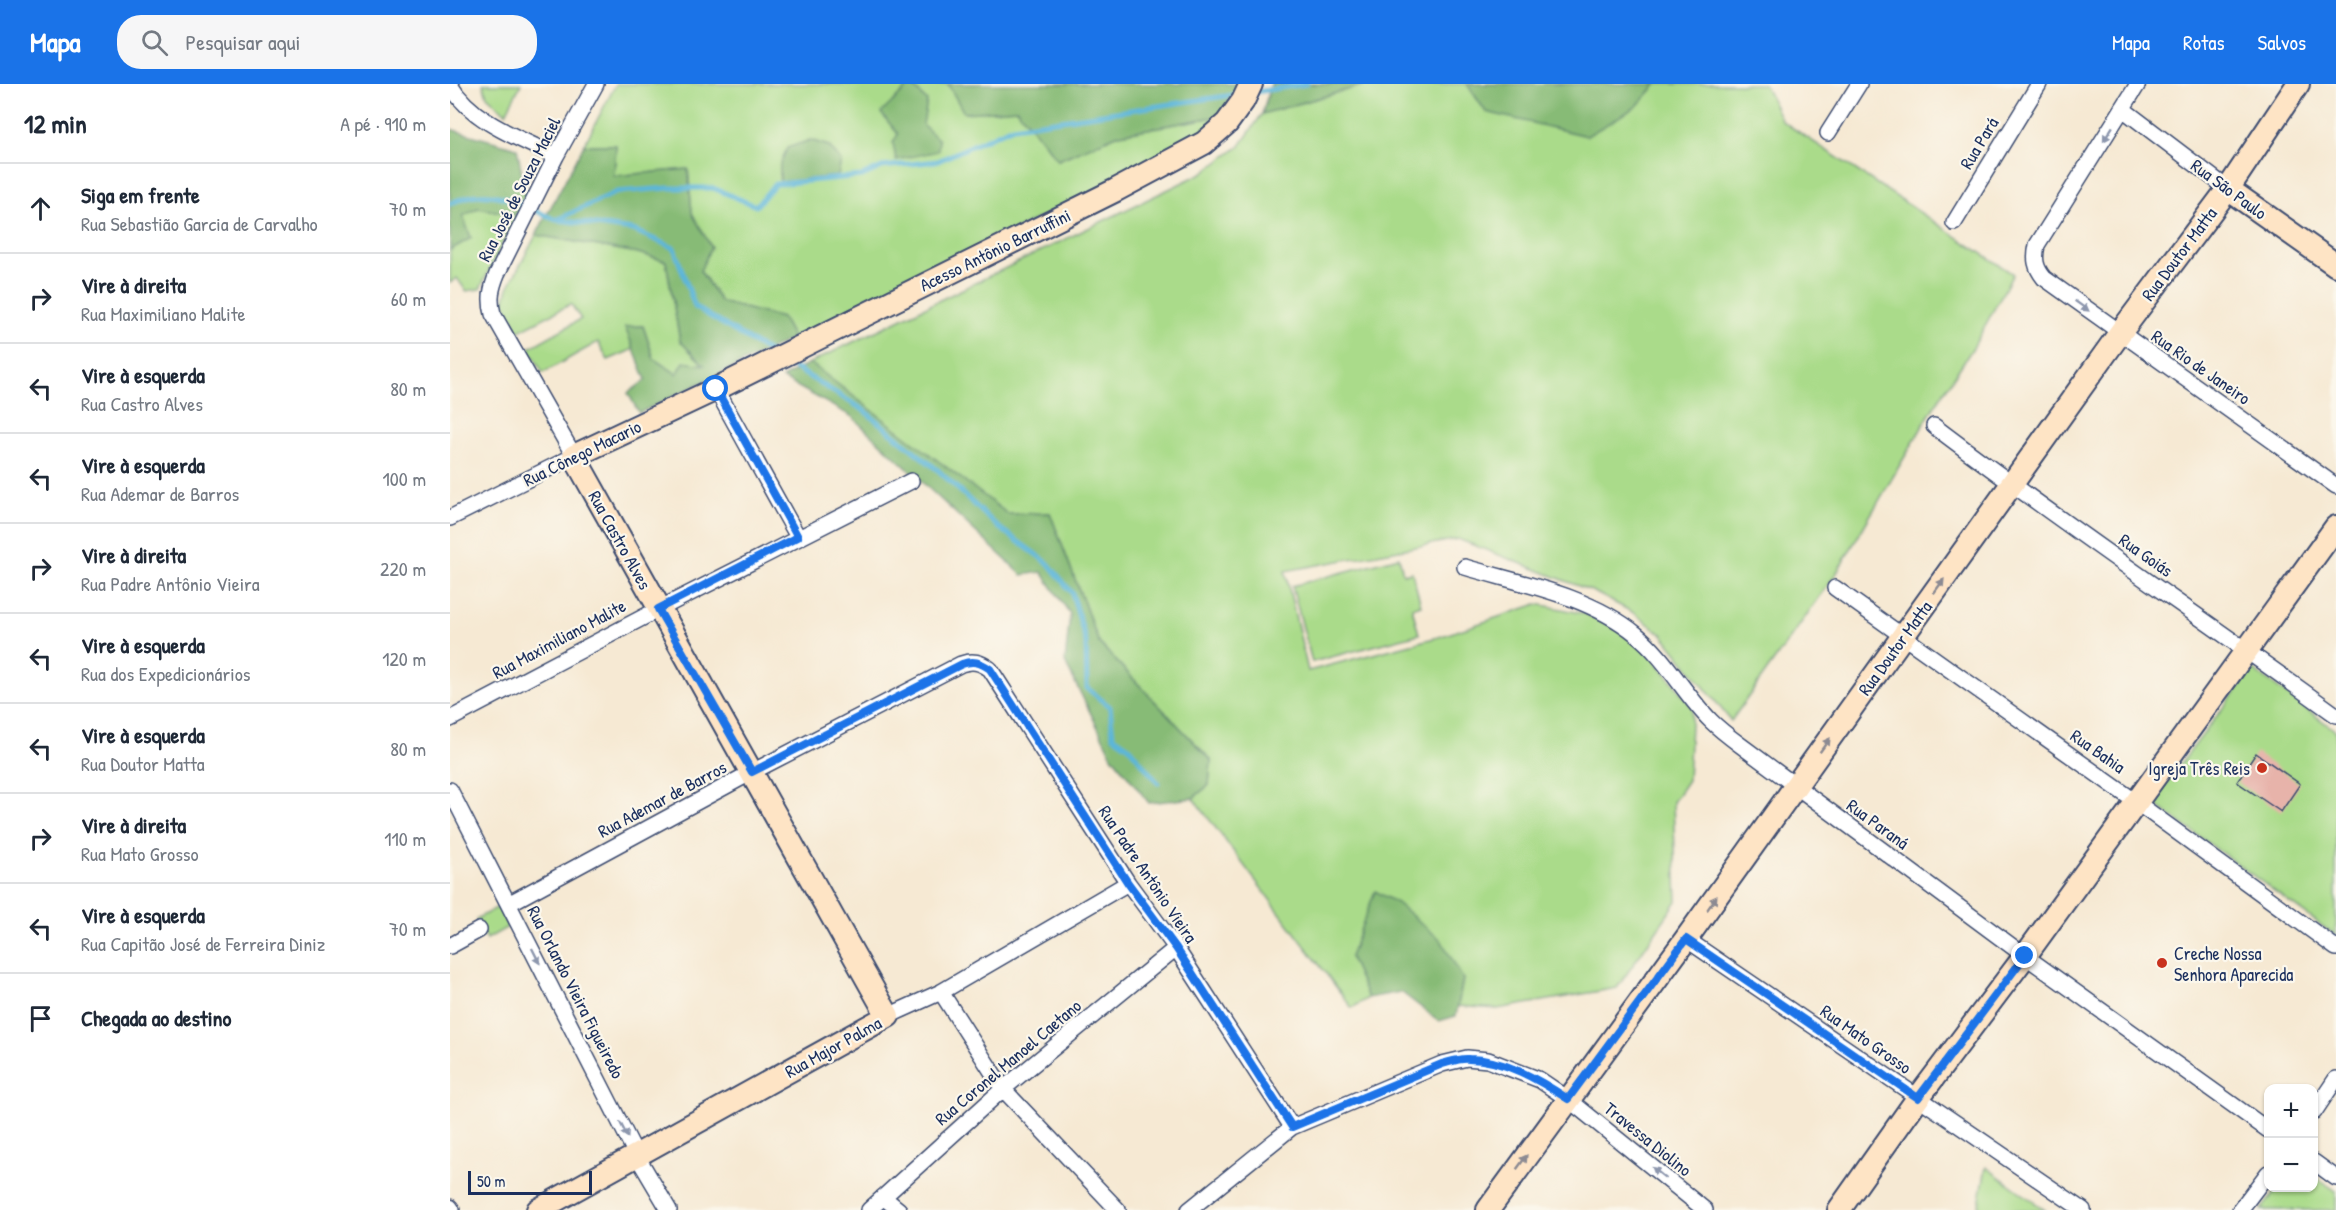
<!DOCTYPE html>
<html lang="pt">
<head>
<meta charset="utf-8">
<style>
	:root { --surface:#fff; --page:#f6f6f7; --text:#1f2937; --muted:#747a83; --line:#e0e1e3; --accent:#1a73e8 }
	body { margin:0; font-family:"Patrick Hand",sans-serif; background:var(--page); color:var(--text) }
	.controls { position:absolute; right:18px; bottom:18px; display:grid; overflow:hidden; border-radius:12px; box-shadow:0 2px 4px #0004 }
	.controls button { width:54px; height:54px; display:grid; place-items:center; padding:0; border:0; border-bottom:2px solid var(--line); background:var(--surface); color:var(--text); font:30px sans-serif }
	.scale { position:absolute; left:18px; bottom:15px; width:124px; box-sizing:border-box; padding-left:6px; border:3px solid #1b2f5e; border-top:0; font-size:16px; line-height:21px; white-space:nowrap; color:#1b2f5e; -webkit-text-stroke:4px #fbf7ec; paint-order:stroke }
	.stop { position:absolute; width:18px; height:18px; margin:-14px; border:4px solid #1a73e8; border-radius:50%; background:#fff }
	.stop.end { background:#1a73e8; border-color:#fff; box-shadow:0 2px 6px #0008 }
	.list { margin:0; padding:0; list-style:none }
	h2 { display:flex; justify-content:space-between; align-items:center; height:78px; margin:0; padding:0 24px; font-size:26px }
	h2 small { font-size:20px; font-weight:400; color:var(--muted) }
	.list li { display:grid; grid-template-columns:39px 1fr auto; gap:18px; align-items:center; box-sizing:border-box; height:90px; padding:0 24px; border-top:2px solid var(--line) }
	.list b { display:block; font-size:22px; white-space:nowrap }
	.list p { margin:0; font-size:20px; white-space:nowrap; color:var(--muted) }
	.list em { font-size:20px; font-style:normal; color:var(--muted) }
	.icon { flex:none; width:33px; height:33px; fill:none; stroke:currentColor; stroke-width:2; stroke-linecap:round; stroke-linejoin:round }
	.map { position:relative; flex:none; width:1886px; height:1126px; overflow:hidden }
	header { display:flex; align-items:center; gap:36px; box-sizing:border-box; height:84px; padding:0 30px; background:var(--accent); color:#fff }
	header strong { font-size:28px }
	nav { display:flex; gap:33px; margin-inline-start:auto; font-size:21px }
	.search { width:420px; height:54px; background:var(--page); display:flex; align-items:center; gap:15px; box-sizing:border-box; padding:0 21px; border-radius:24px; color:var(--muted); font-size:22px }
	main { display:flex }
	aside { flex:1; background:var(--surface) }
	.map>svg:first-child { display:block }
	.green { fill:#aadb8a; stroke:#628574; stroke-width:1.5 }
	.forest { fill:#87bb76; stroke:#51756a; stroke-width:1.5 }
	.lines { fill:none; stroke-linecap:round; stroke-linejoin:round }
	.stream { stroke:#5bb6d9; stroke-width:5 }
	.building { fill:#e7b3aa }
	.street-casing { stroke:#3c4b70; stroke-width:18 }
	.secondary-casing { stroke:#3c4b70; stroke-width:26 }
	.street { stroke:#fff; stroke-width:15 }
	.secondary { stroke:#fee4c5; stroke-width:22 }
	.oneway { fill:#8d97ae }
	.oneway2 { fill:#8c8a92 }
	.route { stroke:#1a73e8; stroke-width:8 }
	.poi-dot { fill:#c8321e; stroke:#fbf7ec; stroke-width:2 }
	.labels { text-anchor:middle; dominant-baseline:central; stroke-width:4.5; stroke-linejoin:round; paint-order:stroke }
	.street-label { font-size:18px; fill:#1b2f5e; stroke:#fbf7ec }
	.poi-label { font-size:18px; fill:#1b2f5e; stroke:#fbf7ec; text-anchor:end }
</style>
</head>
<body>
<header>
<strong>Mapa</strong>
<div class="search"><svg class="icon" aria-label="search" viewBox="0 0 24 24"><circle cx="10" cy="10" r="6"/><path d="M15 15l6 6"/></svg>Pesquisar aqui</div>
<nav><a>Mapa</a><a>Rotas</a><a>Salvos</a></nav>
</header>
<main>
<aside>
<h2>12 min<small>A pé · 910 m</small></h2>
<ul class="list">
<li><svg class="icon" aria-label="ahead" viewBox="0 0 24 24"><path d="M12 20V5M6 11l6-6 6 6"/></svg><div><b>Siga em frente</b><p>Rua Sebastião Garcia de Carvalho</p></div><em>70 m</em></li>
<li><svg class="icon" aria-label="right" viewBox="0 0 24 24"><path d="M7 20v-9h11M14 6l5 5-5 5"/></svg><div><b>Vire à direita</b><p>Rua Maximiliano Malite</p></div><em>60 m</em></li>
<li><svg class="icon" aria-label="left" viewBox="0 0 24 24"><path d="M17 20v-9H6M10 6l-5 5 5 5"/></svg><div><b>Vire à esquerda</b><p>Rua Castro Alves</p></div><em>80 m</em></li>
<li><svg class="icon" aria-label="left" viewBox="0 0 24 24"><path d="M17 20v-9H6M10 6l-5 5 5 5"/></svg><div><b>Vire à esquerda</b><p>Rua Ademar de Barros</p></div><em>100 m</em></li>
<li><svg class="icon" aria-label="right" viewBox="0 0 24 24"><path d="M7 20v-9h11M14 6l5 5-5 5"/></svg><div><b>Vire à direita</b><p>Rua Padre Antônio Vieira</p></div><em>220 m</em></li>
<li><svg class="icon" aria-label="left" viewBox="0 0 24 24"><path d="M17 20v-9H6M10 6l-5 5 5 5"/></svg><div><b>Vire à esquerda</b><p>Rua dos Expedicionários</p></div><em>120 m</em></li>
<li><svg class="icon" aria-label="left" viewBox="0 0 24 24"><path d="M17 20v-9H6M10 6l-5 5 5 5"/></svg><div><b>Vire à esquerda</b><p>Rua Doutor Matta</p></div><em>80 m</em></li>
<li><svg class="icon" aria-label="right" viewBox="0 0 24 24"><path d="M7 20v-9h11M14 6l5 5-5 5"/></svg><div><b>Vire à direita</b><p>Rua Mato Grosso</p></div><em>110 m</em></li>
<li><svg class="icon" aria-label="left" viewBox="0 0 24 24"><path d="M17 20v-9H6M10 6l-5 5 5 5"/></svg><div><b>Vire à esquerda</b><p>Rua Capitão José de Ferreira Diniz</p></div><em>70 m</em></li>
<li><svg class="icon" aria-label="arrive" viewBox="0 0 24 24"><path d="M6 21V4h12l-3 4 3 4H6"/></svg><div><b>Chegada ao destino</b></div></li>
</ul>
</aside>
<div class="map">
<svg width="1886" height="1126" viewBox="0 0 1886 1126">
	<rect width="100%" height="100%" fill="#fbf7ec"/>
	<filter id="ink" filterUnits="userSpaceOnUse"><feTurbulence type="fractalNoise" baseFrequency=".0167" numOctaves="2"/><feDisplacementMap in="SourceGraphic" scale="12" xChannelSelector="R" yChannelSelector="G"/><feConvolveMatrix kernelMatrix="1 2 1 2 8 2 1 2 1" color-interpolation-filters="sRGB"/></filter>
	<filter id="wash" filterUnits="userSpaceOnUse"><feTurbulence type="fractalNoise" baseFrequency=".008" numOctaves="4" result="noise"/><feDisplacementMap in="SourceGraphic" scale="24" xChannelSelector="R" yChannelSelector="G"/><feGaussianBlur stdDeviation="1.35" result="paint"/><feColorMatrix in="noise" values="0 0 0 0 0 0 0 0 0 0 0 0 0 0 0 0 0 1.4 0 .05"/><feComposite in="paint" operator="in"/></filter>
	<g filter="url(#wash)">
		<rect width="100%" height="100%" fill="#f6e9d3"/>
		<path class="green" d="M33,0h38l-15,29 -19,-17z
			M166,0h332l17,29 52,-4 41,51 61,-26 101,-18 -27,27 -400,195 -11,-20 -61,-16 -21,-32 11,-23 -19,-34 -4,-44 -74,7 2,-31h-32z
			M918,0h99l19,28 150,-5 21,-23h107l18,37 231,153 -39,72 -43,66 -95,162 -105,147 -69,-87 -30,-22 -38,-20 -136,-53 -173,32 23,100 134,-35 95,-32 49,10 36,17 24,17 46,59 -4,73 -15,22 4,99 -60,87 -120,21 -39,-3 5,-27 -113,-22 18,41 -16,10 -159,-210 16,-13 2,-25 -112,-117 -49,-130 -42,2 -198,-152 392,-190 38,-27 22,-32z
			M28,124l38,7 -36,74 -14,2 -9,-13 -7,5v-33l21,-12 -9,-22z
			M86,151l102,18 28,8 14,80 25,25 -28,9 -23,-16 -11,-33 -18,1 9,22 -26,11 -10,-18 -55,31 -14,-25 52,-29 -10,-15 -52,27 -15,-29 4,-14z
			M949,473l4,17 9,-2 9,33 -9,3 7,26 -107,28 -20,-76z
			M1802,585l84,62v205l-184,-134z
			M48,823l10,20 -21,12 -11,-20z
			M1536,1083l59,43h-67z
			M1864,1092l22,15v19h-75l17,-22h36z"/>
		<path class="forest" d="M461,0l16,17 -4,24 16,15 -1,11 -42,9 -3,-17 5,-9 -17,-21z
			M498,0h292l-20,32 -101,18 -61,26 -41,-51 -53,4z
			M821,0h97l-106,30z
			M1017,0h190l-21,23 -49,29 -101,-24z
			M0,45l67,19 9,47 -10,20 -38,-7 -15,8 8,22 -21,12z
			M360,56l19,6 12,15 -3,15 -58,6v-17l7,-17z
			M134,61h32l-2,31 74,-7 4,44 19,34 -11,24 21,31 61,16 11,20 -154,75 -11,-20 18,-13 -21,-53 18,-1 11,33 23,15 7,-12 20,3 -24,-24 -14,-80 -28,-8 -102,-18z
			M360,279l198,151 42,-1 49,130 112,117 -2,25 -16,13 -44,5 -37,-47 -47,-94 5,-48 -28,-42 -20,3 -171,-159 -69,-38z
			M925,807l22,12 44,37 22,39 -7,37 -17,5 -38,-29 -33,6 -18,-41z"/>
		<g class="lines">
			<path class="stream" d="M805,8l52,-8
				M0,120c40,-22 69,0 106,16l61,-28 52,-4h44l43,18 19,-22 87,-8 20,-9 56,-6 75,-34 227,-33
				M109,136l74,10 41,18 21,59 77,47
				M335,278l77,47 77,62 59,56 50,36 24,30 14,49 1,46 23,19 3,29 16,11 29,36"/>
		</g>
		<g id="blocks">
			<path class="building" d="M1806,669l44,31 -19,28 -44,-30z"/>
		</g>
	</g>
	<g filter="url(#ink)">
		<use href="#blocks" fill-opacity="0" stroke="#3c4b70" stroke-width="1.5"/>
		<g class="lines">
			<g class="street-casing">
				<path id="street" d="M1688,0l-101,161c-3,14 -2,22 7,33l292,208
					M0,1c22,37 69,53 106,71
					M1674,26l104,79
					M1378,49l31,-49
					M1504,139l85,-139
					M266,305l82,148
					M1484,342c131,100 269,192 402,289
					M0,434l124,-62 -81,-142c-4,-15 -2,-25 4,-40l59,-118 40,-72
					M1015,483c57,17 123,28 171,67 30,24 48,60 75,87 11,11 24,20 36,29l278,206 243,174
					M1385,504l301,214 200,146
					M0,635l209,-110 252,-128
					M0,706l187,366 32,54
					M60,819l242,-131 209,-108c12,-4 19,-2 29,5l138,214 48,65 116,179
					M1236,855l397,271
					M0,862l29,-16
					M491,908l62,97 115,121
					M438,932l53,-24 187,-109
					M1864,1028l22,-33
					M1864,1078l22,16
					M433,1113l16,13
					M0,1123l2,3
					M419,1126l134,-121 173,-141
					M739,1126l103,-83 150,-63 25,-6 21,2 52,20 28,19 137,111
					M1790,1126l28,-37"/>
			</g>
			<g class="secondary-casing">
				<path id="secondary" d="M1778,105l108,76
					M88,1126l350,-194 -314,-560 142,-67 400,-199 88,-47 23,-20 16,-22 8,-17
					M1038,1126l198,-271 434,-606 108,-144 70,-105
					M1389,1126l79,-112 107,-142 311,-429"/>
			</g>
			<use href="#street" class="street"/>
			<use href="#secondary" class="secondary"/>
		</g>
		<defs><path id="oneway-solid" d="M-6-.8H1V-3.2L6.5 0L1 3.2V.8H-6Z" transform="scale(1.5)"/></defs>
		<g class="oneway">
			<use href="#oneway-solid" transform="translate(1658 50) rotate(122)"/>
			<use href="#oneway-solid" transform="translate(1632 222) rotate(36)"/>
			<use href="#oneway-solid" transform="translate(86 872) rotate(63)"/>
			<use href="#oneway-solid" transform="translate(174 1046) rotate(63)"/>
			<use href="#oneway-solid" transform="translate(1209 1089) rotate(-141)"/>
		</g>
		<g class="oneway2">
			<use href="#oneway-solid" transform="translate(1489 502) rotate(-54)"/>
			<use href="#oneway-solid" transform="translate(1375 661) rotate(-54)"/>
			<use href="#oneway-solid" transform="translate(1262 819) rotate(-55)"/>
			<use href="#oneway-solid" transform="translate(1072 1078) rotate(-54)"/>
		</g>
	</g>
	<g class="lines" filter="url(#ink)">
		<path class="route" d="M266,305l82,148 -140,72 94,163 210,-108c11,-4 18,-2 28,5l138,214 48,65 116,179 150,-63c8,-2 18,-6 27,-5 35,0 70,21 99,40l118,-160 232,159 107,-142"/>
	</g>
	<g class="poi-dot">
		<circle cx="1812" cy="684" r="6"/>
		<circle cx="1712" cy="879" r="6"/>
	</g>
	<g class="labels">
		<g class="street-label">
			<text transform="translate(1529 59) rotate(-59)">Rua Pará</text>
			<text transform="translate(69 105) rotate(-63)">Rua José de Souza Maciel</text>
			<text transform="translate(1779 105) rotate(36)">Rua São Paulo</text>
			<text transform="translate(545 166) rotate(-26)">Acesso Antônio Barruffini</text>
			<text transform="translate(1729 170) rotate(-53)">Rua Doutor Matta</text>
			<text transform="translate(1751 283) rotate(35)">Rua Rio de Janeiro</text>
			<text transform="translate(132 369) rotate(-26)">Rua Cônego Macario</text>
			<text transform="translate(170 456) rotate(61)">Rua Castro Alves</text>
			<text transform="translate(1696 471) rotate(35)">Rua Goiás</text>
			<text transform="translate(109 555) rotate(-28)">Rua Maximiliano Malite</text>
			<text transform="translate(1445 564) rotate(-54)">Rua Doutor Matta</text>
			<text transform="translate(1648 667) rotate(35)">Rua Bahia</text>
			<text transform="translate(212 715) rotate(-28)">Rua Ademar de Barros</text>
			<text transform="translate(1428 740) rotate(36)">Rua Paraná</text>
			<text transform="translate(698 790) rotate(56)">Rua Padre Antônio Vieira</text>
			<text transform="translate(126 908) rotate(63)">Rua Orlando Vieira Figueiredo</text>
			<text transform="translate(1416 955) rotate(35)">Rua Mato Grosso</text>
			<text transform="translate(383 963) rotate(-29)">Rua Major Palma</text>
			<text transform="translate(558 978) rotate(-40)">Rua Coronel Manoel Caetano</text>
			<text transform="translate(1198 1055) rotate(39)">Travessa Diolino</text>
		</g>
		<g class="poi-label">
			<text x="1800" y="684">Igreja Três Reis</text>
			<text x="1724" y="869" text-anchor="start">Creche Nossa<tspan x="1724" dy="21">Senhora Aparecida</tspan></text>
		</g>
	</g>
</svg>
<div class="controls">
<button>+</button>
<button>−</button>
</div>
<div class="scale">50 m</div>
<div class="stop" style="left:266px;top:305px"></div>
<div class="stop end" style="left:1575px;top:872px"></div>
</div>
</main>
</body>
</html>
